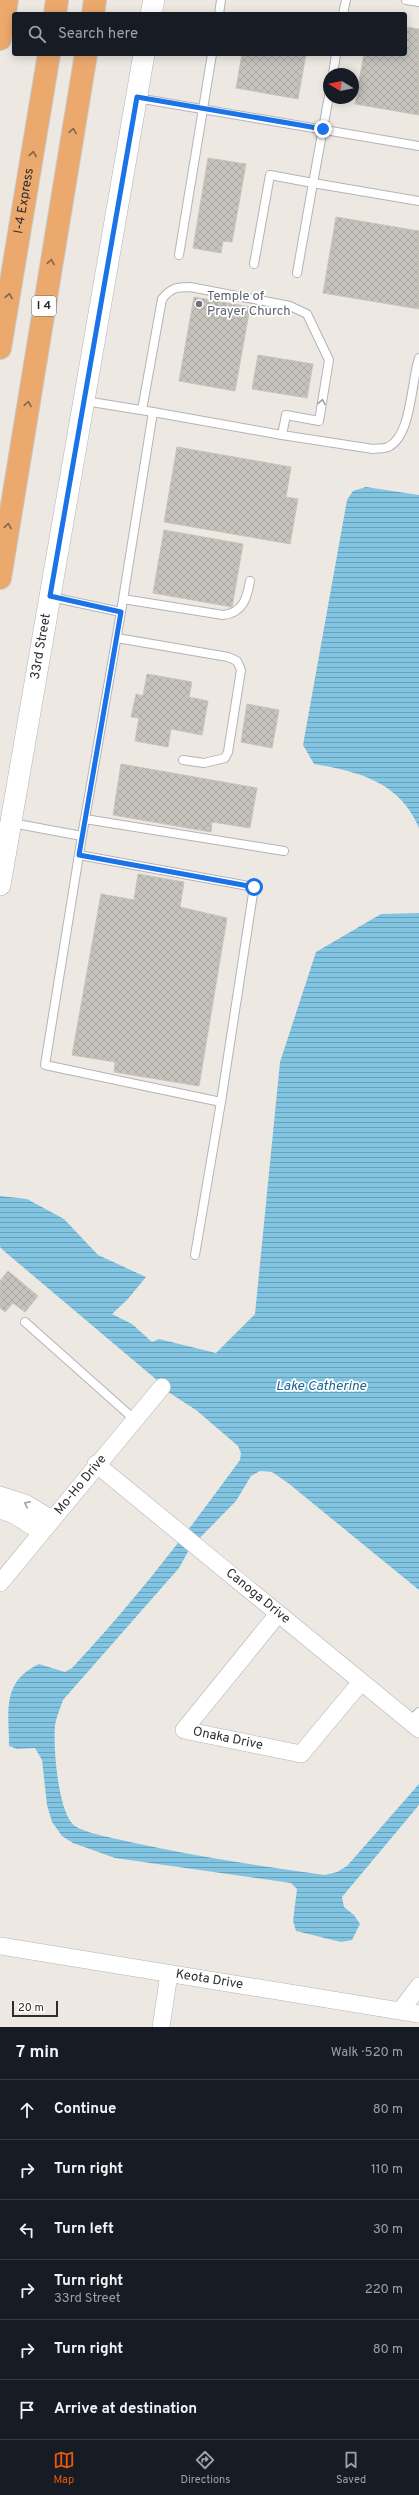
<!DOCTYPE html>
<html lang="en">
<head>
<meta charset="utf-8">
<style>
	:root { --surface:#171b24; --page:#20242c; --text:#f1f3f6; --muted:#9ea1a6; --line:#363941; --accent:#ea580c }
	body { margin:0; font-family:Overpass,sans-serif; background:var(--page); color:var(--text) }
	.compass { position:absolute; left:323px; top:68px; width:36px; height:36px; border-radius:50%; background:var(--surface); box-shadow:0 2px 10px #0003; rotate:280deg }
	.scale { position:absolute; left:12px; bottom:10px; width:46px; box-sizing:border-box; padding-left:4px; border:2px solid #2d2d2d; border-top:0; font-size:11px; line-height:14px; white-space:nowrap; color:#2d2d2d; -webkit-text-stroke:3px #fff; paint-order:stroke }
	.stop { position:absolute; width:12px; height:12px; margin:-9px; border:3px solid #1a73e8; border-radius:50%; background:#fff }
	.stop.end { background:#1a73e8; border-color:#fff; box-shadow:0 1px 4px #0008 }
	.list { margin:0; padding:0; list-style:none }
	h2 { display:flex; justify-content:space-between; align-items:center; height:52px; margin:0; padding:0 16px; font-size:17px }
	h2 small { font-size:13px; font-weight:400; color:var(--muted) }
	.list li { display:grid; grid-template-columns:26px 1fr auto; gap:12px; align-items:center; box-sizing:border-box; height:60px; padding:0 16px; border-top:1px solid var(--line) }
	.list b { display:block; font-size:15px; white-space:nowrap }
	.list p { margin:0; font-size:13px; white-space:nowrap; color:var(--muted) }
	.list em { font-size:13px; font-style:normal; color:var(--muted) }
	.icon { flex:none; width:22px; height:22px; fill:none; stroke:currentColor; stroke-width:2; stroke-linecap:round; stroke-linejoin:round }
	.map { position:relative; flex:none; width:419px; height:2027px; overflow:hidden }
	.search { position:absolute; background:var(--surface); box-shadow:0 2px 10px #0003; left:12px; right:12px; top:12px; height:44px; display:flex; align-items:center; gap:10px; box-sizing:border-box; padding:0 14px; border-radius:4px; color:var(--muted); font-size:15px }
	.sheet { height:412px; background:var(--surface) }
	nav { display:flex; justify-content:space-around; align-items:center; box-sizing:border-box; height:56px; border-top:1px solid var(--line); background:var(--surface); font-size:11px; color:var(--muted) }
	nav a { display:grid; justify-items:center; gap:2px }
	nav .on { color:var(--accent) }
	.map>svg:first-child { display:block }
	.water { fill:url(#water-rules) }
	.building { fill:url(#building-cross-hatch); stroke:#c9c4bb }
	.lines { fill:none; stroke-linecap:round; stroke-linejoin:round }
	.service-casing { stroke:#b2b3bc; stroke-width:10 }
	.minor-casing { stroke:#b2b3bc; stroke-width:18 }
	.tertiary-casing { stroke:#b2b3bc; stroke-width:22 }
	.motorway-casing { stroke:#c8c8c8; stroke-width:24 }
	.service { stroke:#fff; stroke-width:8 }
	.minor { stroke:#fff; stroke-width:17 }
	.tertiary { stroke:#fff; stroke-width:21 }
	.motorway { stroke:#eca96e; stroke-width:22 }
	.oneway { stroke:#83654a }
	.oneway2 { stroke:#a0a0a0 }
	.route { stroke:#1a73e8; stroke-width:5 }
	.worship-dot { fill:#6b7280; stroke:#fff; stroke-width:1.5 }
	.labels { text-anchor:middle; dominant-baseline:central; stroke-width:3.5; stroke-linejoin:round; paint-order:stroke }
	.shield { fill:#fff; stroke:#6c6c6c; stroke-width:1 }
	.shield-label { font-size:12px; font-weight:bold; fill:#2d2d2d }
	.street-label { font-size:13px; fill:#2d2d2d; stroke:#fff }
	.worship-label { font-size:13px; fill:#5b616d; stroke:#fff; text-anchor:start }
	.water-label { font-size:14px; font-style:italic; fill:#1e6591; stroke:#fff }
</style>
</head>
<body>
<div class="map">
<svg width="419" height="2027" viewBox="0 0 419 2027">
	<defs>
		<pattern id="water-rules" width="6" height="5" patternUnits="userSpaceOnUse"><rect width="6" height="5" fill="#82c5e2"/><path d="M0 2.5h6" fill="none" stroke="#6ba0b8"/></pattern>
		<pattern id="building-cross-hatch" width="8" height="8" patternUnits="userSpaceOnUse"><rect width="8" height="8" fill="#c6c3bd"/><path d="M0 0l8 8M0 8l8-8" fill="none" stroke="#aaa8a3"/></pattern>
	</defs>
	<rect width="100%" height="100%" fill="#ede9e2"/>
	<path class="water" d="M366,487l53,8v333c-20,-47 -60,-56 -105,-64l-11,-19 44,-245 6,-9z
		M419,913v677l-131,-107 -16,-11 -12,-1 -9,5 -15,25 -46,47 -11,20 -116,132c-3,9 -7,18 -8,26 -2,20 3,88 20,100 12,8 40,12 55,16 64,14 130,24 195,33l12,-3 10,-6 72,-82v21l-77,92 2,10 10,8 6,9 -8,16 -11,2 -45,-11 -3,-10 4,-32 -6,-6 -176,-25 -42,-15 -11,-7 -10,-14 -5,-17 -5,-45 -7,-12 -18,1 -8,-3c0,-34 -8,-64 30,-82l26,8 7,-4c61,-65 116,-136 168,-208l1,-7 -3,-7 -42,-36 -31,-20 -7,-9 -154,-130 -4,-4v-51l27,3 37,20 34,36 48,22 -19,23 -15,14 20,10 20,18 7,-3 57,14 39,-39 25,-252 36,-110 65,-38z"/>
	<path class="building" d="M405,27l14,2v86l-64,-11 9,-50h41z
		M242,54h64l-8,45 -62,-11z
		M208,158l38,6 -14,78 -9,-1 -2,12 -28,-5z
		M336,217l83,14v78l-96,-16z
		M194,297l56,10 -15,84 -56,-10z
		M258,355l55,9 -6,34 -55,-9z
		M177,447l114,20 -5,30 12,2 -8,45 -126,-22z
		M164,530l79,14 -11,63 -79,-14z
		M147,674l45,8 -3,15 19,4 -6,34 -31,-6 -3,18 -33,-6 4,-23 -8,-1 5,-23 7,2z
		M247,704l32,6 -7,38 -31,-6z
		M121,764l136,24 -7,40 -38,-6 -1,10 -98,-17z
		M138,874l46,8 -4,25 47,11 -28,168 -85,-14 1,-10 -43,-7 29,-161 33,6z
		M8,1271l30,25 -13,16 -12,-9 -8,9 -5,-4v-27z"/>
	<g class="lines">
		<g class="service-casing">
			<path id="service" d="M406,0l13,2
				M219,14l2,-14
				M343,14l3,-14
				M333,74l3,-20
				M329,96l-16,87 106,18
				M137,98l282,48
				M179,255l33,-201
				M254,264l16,-89 43,8 -16,90
				M85,401l68,11 -32,200
				M142,410l20,-111c9,-11 14,-12 28,-12l100,19 17,8 22,46 -10,61 -33,-6 -4,20 -129,-23
				M282,435l91,14c4,-1 11,0 15,-2 24,-11 23,-66 31,-89
				M123,599l100,16c20,-2 24,-17 27,-34
				M117,638l111,19 9,4 4,9 -13,82 -3,6 -21,5 -21,-3
				M85,819l199,32
				M12,823l70,13 39,-224 -70,-15
				M82,836l-37,229 176,37 -26,153
				M79,855l175,32 -33,215
				M25,1322l109,97
				M409,1722l10,-10"/>
		</g>
		<g class="minor-casing">
			<g id="minor">
				<path id="s1" d="M96,1464l323,265"/>
				<path d="M0,1495l25,8 27,16"/>
				<path d="M0,1510l14,5 27,17"/>
				<path id="s2" d="M0,1583l162,-196"/>
				<path id="s3" d="M278,1614l-94,116 117,24 60,-72"/>
				<path id="s4" d="M0,1946l419,68"/>
				<path d="M401,2010l18,-24"/>
				<path d="M161,2027l8,-53"/>
			</g>
		</g>
		<g class="tertiary-casing">
			<g id="tertiary">
				<path d="M151,14l3,-14"/>
				<path id="s5" d="M0,885l144,-831"/>
			</g>
		</g>
		<g class="motorway-casing">
			<g id="motorway">
				<path d="M55,14l2,-14"/>
				<path d="M93,14l2,-14"/>
				<path d="M0,39l7,-39"/>
				<path id="s6" d="M0,348l49,-294"/>
				<path d="M0,578l86,-524"/>
			</g>
		</g>
		<use href="#service" class="service"/>
		<use href="#minor" class="minor"/>
		<use href="#tertiary" class="tertiary"/>
		<use href="#motorway" class="motorway"/>
	</g>
	<defs><path id="oneway-chevron" d="M-2-3.5L2.5 0L-2 3.5" fill="none" stroke-width="1.6" stroke-linecap="round" stroke-linejoin="round"/></defs>
	<g class="oneway">
		<use href="#oneway-chevron" transform="translate(73 131) rotate(-81)"/>
		<use href="#oneway-chevron" transform="translate(33 154) rotate(-80)"/>
		<use href="#oneway-chevron" transform="translate(51 262) rotate(-81)"/>
		<use href="#oneway-chevron" transform="translate(9 296) rotate(-80)"/>
		<use href="#oneway-chevron" transform="translate(28 404) rotate(-81)"/>
		<use href="#oneway-chevron" transform="translate(8 526) rotate(-81)"/>
	</g>
	<g class="oneway2">
		<use href="#oneway-chevron" transform="translate(322 402) rotate(-80)"/>
		<use href="#oneway-chevron" transform="translate(27 1504) rotate(-153)"/>
	</g>
	<g class="lines">
		<path class="route" d="M254,887l-175,-32 42,-243 -71,-16 87,-499 186,32"/>
	</g>
	<circle class="worship-dot" cx="199" cy="304" r="4"/>
	<g class="labels">
		<rect class="shield" x="32" y="296" width="24" height="20" rx="3"/>
		<g class="shield-label">
			<text x="44" y="306">I 4</text>
		</g>
		<g class="street-label">
			<text stroke="none"><textPath href="#s6" startOffset="149">I-4 Express</textPath></text>
			<text stroke="none"><textPath href="#s5" startOffset="242">33rd Street</textPath></text>
			<text stroke="none"><textPath href="#s2" startOffset="127">Mo-Ho Drive</textPath></text>
			<text stroke="none"><textPath href="#s1" startOffset="209">Canoga Drive</textPath></text>
			<text stroke="none"><textPath href="#s3" startOffset="194">Onaka Drive</textPath></text>
			<text stroke="none"><textPath href="#s4" startOffset="212">Keota Drive</textPath></text>
		</g>
		<g class="worship-label">
			<text x="207" y="297">Temple of<tspan x="207" dy="15">Prayer Church</tspan></text>
		</g>
		<g class="water-label">
			<text x="321" y="1386">Lake Catherine</text>
		</g>
	</g>
</svg>
<svg class="compass" viewBox="-18 -18 36 36"><path d="M0-13l5 13h-10z" fill="#e53935"/><path d="M0 13l5-13h-10z" fill="#9ea1a6"/></svg>
<div class="scale">20 m</div>
<div class="stop" style="left:254px;top:887px"></div>
<div class="stop end" style="left:323px;top:129px"></div>
<div class="search"><svg class="icon" aria-label="search" viewBox="0 0 24 24"><circle cx="10" cy="10" r="6"/><path d="M15 15l6 6"/></svg>Search here</div>
</div>
<section class="sheet">
<h2>7 min<small>Walk · 520 m</small></h2>
<ul class="list">
<li><svg class="icon" aria-label="ahead" viewBox="0 0 24 24"><path d="M12 20V5M6 11l6-6 6 6"/></svg><div><b>Continue</b></div><em>80 m</em></li>
<li><svg class="icon" aria-label="right" viewBox="0 0 24 24"><path d="M7 20v-9h11M14 6l5 5-5 5"/></svg><div><b>Turn right</b></div><em>110 m</em></li>
<li><svg class="icon" aria-label="left" viewBox="0 0 24 24"><path d="M17 20v-9H6M10 6l-5 5 5 5"/></svg><div><b>Turn left</b></div><em>30 m</em></li>
<li><svg class="icon" aria-label="right" viewBox="0 0 24 24"><path d="M7 20v-9h11M14 6l5 5-5 5"/></svg><div><b>Turn right</b><p>33rd Street</p></div><em>220 m</em></li>
<li><svg class="icon" aria-label="right" viewBox="0 0 24 24"><path d="M7 20v-9h11M14 6l5 5-5 5"/></svg><div><b>Turn right</b></div><em>80 m</em></li>
<li><svg class="icon" aria-label="arrive" viewBox="0 0 24 24"><path d="M6 21V4h12l-3 4 3 4H6"/></svg><div><b>Arrive at destination</b></div></li>
</ul>
</section>
<nav>
<a class="on"><svg class="icon" aria-label="map" viewBox="0 0 24 24"><path d="M3 6l6-2 6 2 6-2v14l-6 2-6-2-6 2zM9 4v14M15 6v14"/></svg>Map</a>
<a><svg class="icon" aria-label="directions" viewBox="0 0 24 24"><path d="M12 3l9 9-9 9-9-9zM9 14v-3h6M13 9l2 2-2 2"/></svg>Directions</a>
<a><svg class="icon" aria-label="saved" viewBox="0 0 24 24"><path d="M7 4h10v16l-5-4-5 4z"/></svg>Saved</a>
</nav>
</body>
</html>
